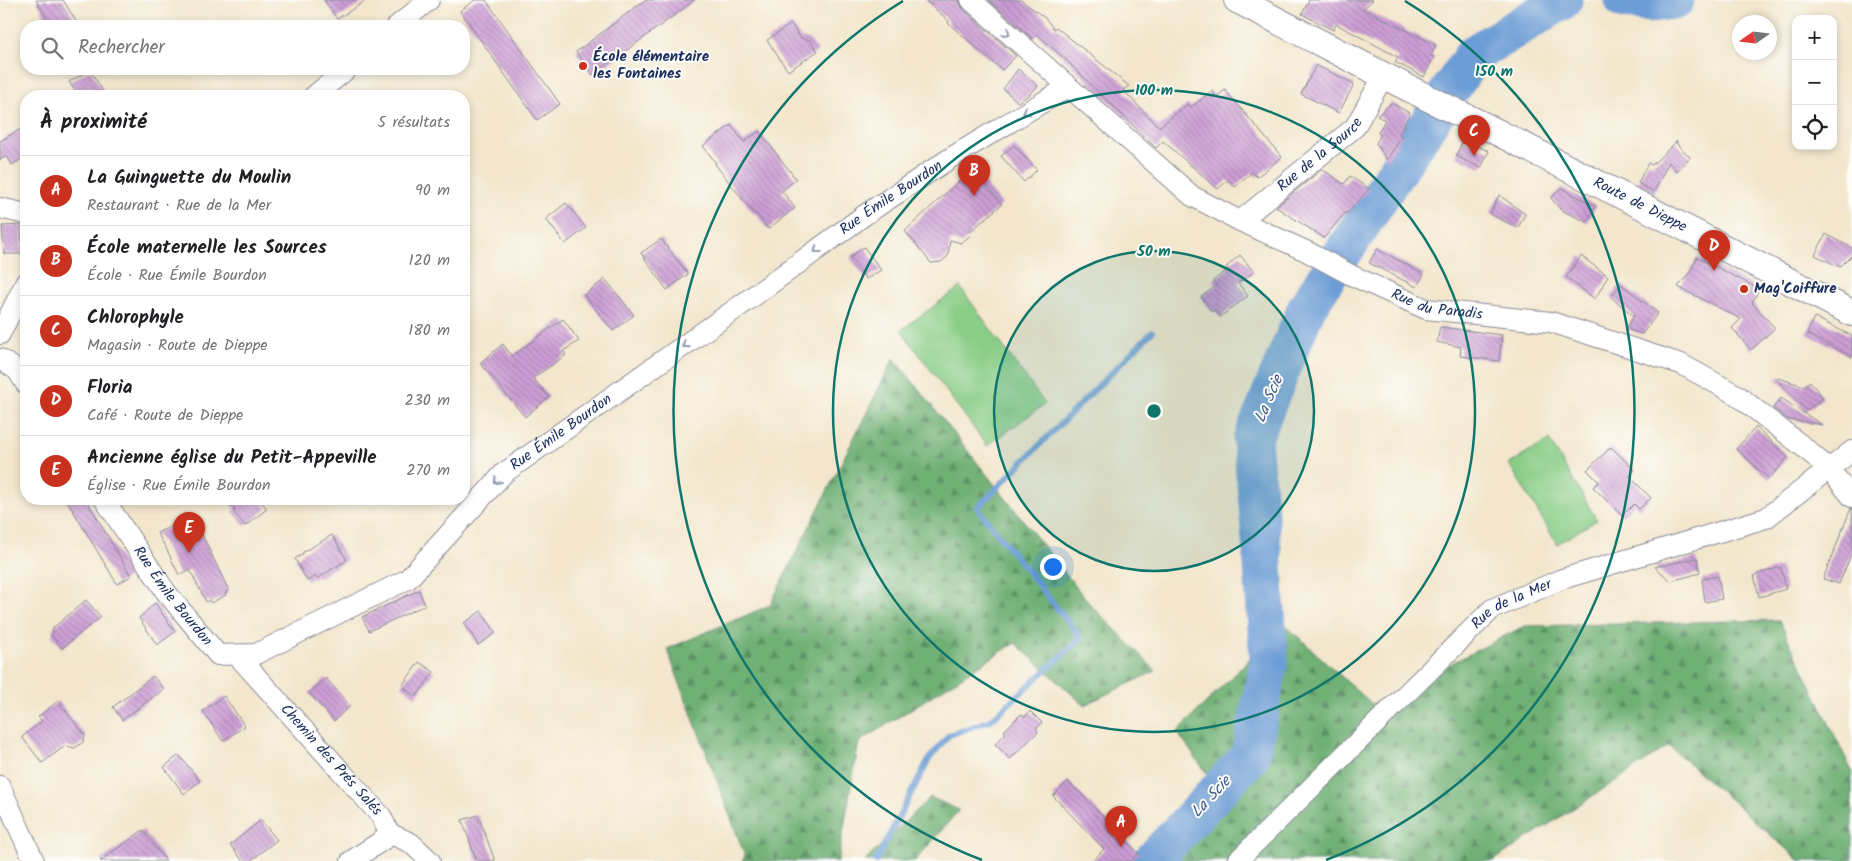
<!DOCTYPE html>
<html lang="fr">
<head>
<meta charset="utf-8">
<style>
	:root { --surface:#fff; --page:#f2f2f2; --text:#202124; --muted:#757577; --line:#e0e0e0; --accent:#c8321e }
	body { margin:0; font-family:Kalam,sans-serif; background:var(--page); color:var(--text) }
	.controls { position:absolute; right:15px; top:15px; display:grid; overflow:hidden; border-radius:10px; box-shadow:0 2px 8px #0003 }
	.controls button { width:45px; height:45px; display:grid; place-items:center; padding:0; border:0; border-bottom:1px solid var(--line); background:var(--surface); color:var(--text); font:25px sans-serif }
	.compass { position:absolute; left:1732px; top:15px; width:45px; height:45px; border-radius:50%; background:var(--surface); box-shadow:0 2px 8px #0003; rotate:256deg }
	.you { position:absolute; left:1052px; top:566px; width:18px; height:18px; margin:-12px; border:4px solid #fff; border-radius:50%; background:#1a73e8; box-shadow:0 0 0 8px #1a73e833 }
	.badge { display:grid; place-items:center; width:32px; height:32px; border-radius:50%; background:var(--accent); color:#fff; font-size:16px; font-weight:700 }
	.pin { position:absolute; translate:-50% -41px; filter:drop-shadow(0 1px 2px #0008) }
	.pin::after { content:''; position:absolute; top:26px; width:18px; height:15px; background:inherit; clip-path:polygon(0 0,100% 0,50% 100%) }
	.list { margin:0; padding:0; list-style:none }
	h2 { display:flex; justify-content:space-between; align-items:center; height:65px; margin:0; padding:0 20px; font-size:21px }
	h2 small { font-size:16px; font-weight:400; color:var(--muted) }
	.list li { display:grid; grid-template-columns:32px 1fr auto; gap:15px; align-items:center; box-sizing:border-box; height:70px; padding:0 20px; border-top:1px solid var(--line) }
	.list b { display:block; font-size:19px; white-space:nowrap }
	.list p { margin:0; font-size:16px; white-space:nowrap; color:var(--muted) }
	.list em { font-size:16px; font-style:normal; color:var(--muted) }
	.icon { flex:none; width:28px; height:28px; fill:none; stroke:currentColor; stroke-width:2; stroke-linecap:round; stroke-linejoin:round }
	.map { position:relative; flex:none; width:1852px; height:861px; overflow:hidden }
	.search { position:absolute; background:var(--surface); box-shadow:0 2px 8px #0003; left:20px; top:20px; width:450px; height:55px; display:flex; align-items:center; gap:12px; box-sizing:border-box; padding:0 18px; border-radius:20px; color:var(--muted); font-size:19px }
	.panel { position:absolute; background:var(--surface); box-shadow:0 2px 8px #0003; left:20px; top:90px; width:450px; height:415px; border-radius:20px }
	.map>svg:first-child { display:block }
	.forest { fill:url(#forest-firs); stroke:#457069 }
	.pitch { fill:#8acd87; stroke:#527e72 }
	.lines { fill:none; stroke-linecap:round; stroke-linejoin:round }
	.stream { stroke:#6d9dd6; stroke-width:6 }
	.river { stroke:#6d9dd6; stroke-width:39 }
	.building { fill:url(#building-back-hatch) }
	.minor-casing { stroke:#878a95; stroke-width:22 }
	.major-casing { stroke:#878a95; stroke-width:28 }
	.minor { stroke:#fff; stroke-width:20 }
	.major { stroke:#fff; stroke-width:26 }
	.oneway { stroke:#8d97ae }
	.ring { fill:none; stroke:#0f766e; stroke-width:2.5 }
	.poi-dot { fill:#c8321e; stroke:#fdfcf7; stroke-width:2 }
	.labels { text-anchor:middle; dominant-baseline:central; stroke-width:4; stroke-linejoin:round; paint-order:stroke }
	.poi-label { font-size:15px; font-weight:bold; fill:#1b2f5e; stroke:#fdfcf7; text-anchor:start }
	.street-label { font-size:15px; fill:#1b2f5e; stroke:#fdfcf7 }
	.water-label { font-size:16px; font-style:italic; fill:#3c5b8e; stroke:#fdfcf7 }
	.centre { fill:#0f766e; stroke:#fdfcf7; stroke-width:2.5 }
	.ring-label { font-size:15px; text-anchor:middle; font-weight:bold; fill:#0f766e; stroke:#fdfcf7; stroke-width:4; stroke-linejoin:round; paint-order:stroke }
</style>
</head>
<body>
<div class="map">
<svg width="1852" height="861" viewBox="0 0 1852 861">
	<defs>
		<pattern id="forest-firs" width="22" height="20" patternUnits="userSpaceOnUse" patternTransform="scale(1.25)"><rect width="22" height="20" fill="#6fb074"/><path d="M5 1l3.5 6h-7zM16 11l3.5 6h-7z" fill="#5a9062"/></pattern>
		<pattern id="building-back-hatch" width="6" height="6" patternUnits="userSpaceOnUse" patternTransform="scale(1.25)"><rect width="6" height="6" fill="#cd9ed5"/><path d="M-1 5l2 2M0 0l6 6M5-1l2 2" fill="none" stroke="#a681b0"/></pattern>
	</defs>
	<rect width="100%" height="100%" fill="#fdfcf7"/>
	<filter id="ink" filterUnits="userSpaceOnUse"><feTurbulence type="fractalNoise" baseFrequency=".02" numOctaves="2"/><feDisplacementMap in="SourceGraphic" scale="10" xChannelSelector="R" yChannelSelector="G"/><feConvolveMatrix kernelMatrix="1 2 1 2 8 2 1 2 1" color-interpolation-filters="sRGB"/></filter>
	<filter id="wash" filterUnits="userSpaceOnUse"><feTurbulence type="fractalNoise" baseFrequency=".0096" numOctaves="4" result="noise"/><feDisplacementMap in="SourceGraphic" scale="20" xChannelSelector="R" yChannelSelector="G"/><feGaussianBlur stdDeviation="1.12" result="paint"/><feColorMatrix in="noise" values="0 0 0 0 0 0 0 0 0 0 0 0 0 0 0 0 0 1.4 0 .05"/><feComposite in="paint" operator="in"/></filter>
	<g filter="url(#wash)">
		<rect width="100%" height="100%" fill="#f3e6cc"/>
		<path class="forest" d="M894,358l195,245 67,68 -72,34 -69,-62 -156,99 -21,119h-96l3,-5 -78,-207 103,-44z
			M1779,620l73,151v90h-52l-131,-115 -176,115h-324l58,-59 -50,-70 107,-108 88,80 152,-78z
			M930,797l29,13 -44,51h-50z"/>
		<path class="pitch" d="M960,287l85,117 -58,42 -86,-116z
			M1549,440l48,80 -40,24 -48,-80z"/>
		<g class="lines">
			<path class="stream" d="M876,861l53,-102 20,-24 42,-15 90,-82 -104,-130 175,-176"/>
			<path class="river" d="M1624,0l27,3 24,-3
				M1152,861l99,-106 18,-94 -7,-112 -10,-109 55,-133 167,-253 89,-54"/>
		</g>
		<g id="blocks">
			<path class="building" d="M36,0h27l16,26h-28z
				M324,0h43l-30,19z
				M475,0h11l74,104 -23,16 -77,-109z
				M645,0h50l-102,75 -17,-23z
				M925,0h34l4,9 53,47 -14,14 -54,-47 1,-2z
				M989,0h32l24,18 9,11 2,-2 73,59 -6,4 36,37 29,-23 3,3 21,-16 4,6 9,-7 57,67 -25,20 -5,-5 -17,15 -7,-7 -10,9 -55,-48 -7,7 -90,-88 -29,-26 -4,5z
				M1309,0h64l-10,9 73,36 -5,11 3,1 -10,20 -29,-15 3,-5 -62,-33 -3,6 -31,-16z
				M791,24l10,14 9,2 8,11 -30,20 -21,-31z
				M1316,65l38,19 -15,29 -38,-19z
				M1018,69l20,17 -9,9 -11,7 -15,-13z
				M90,70l16,26h-27l-10,-14z
				M1391,103l19,10 -11,21 3,2 -15,24 -11,-17 5,-8 -3,-2 7,-13 -8,-4z
				M731,125l13,17 15,-11 37,48 -14,12 13,17 -27,21 -13,-16 -1,1 -39,-50 1,-1 -13,-17z
				M26,126v30l-14,9 -5,-9 -7,4v-19z
				M1463,140l26,11 -8,17 -25,-12z
				M1677,141v3l13,13 -13,14 -8,-9 -15,30 -16,-9 10,-20 4,2z
				M1014,145l23,25 -13,12 -23,-26z
				M1322,169l22,15 6,-8 19,13 -21,24 -2,-1 -22,26 -48,-31z
				M971,170l9,10 1,-1 21,25 -33,29 2,2 -10,8 -11,-3 -2,16 -7,6 -10,1 -26,-32z
				M1561,188l35,18 -9,16 -26,-12 -10,-12z
				M1499,195l26,19 -7,14 -28,-14z
				M566,203l20,25 -21,16 -19,-25z
				M21,225l1,29h-18l-2,-28z
				M1826,234l26,14v7l-12,12 -25,-12z
				M661,239l27,35 -21,16 -26,-37z
				M864,247l17,23 -15,9 -16,-22z
				M1377,249l47,25 -7,13 -48,-24z
				M1240,255l14,17 -16,11 10,13 -28,21 -6,-7 -2,2 -11,-15 16,-12 -4,-4 15,-12 -2,-2z
				M1581,256l27,20 -13,23 -29,-22z
				M1697,257l62,32 -7,14 23,25 -24,22 -19,-22 9,-9 -63,-32 12,-15z
				M605,279l29,36 -21,16 -29,-36z
				M1621,284l37,29 -16,21 -16,-5 8,-13 -23,-19z
				M1814,317l38,19v21l-45,-23z
				M563,319l16,22 -16,10 3,4 -33,23 16,19 -24,20 -45,-54 23,-19 9,12z
				M1440,327l62,8 -3,26 -39,-5 1,-9 -24,-5z
				M1775,377l29,9 6,-5 13,17 -17,13z
				M1781,398l41,27 -35,-6 -14,-11z
				M1756,427l32,30 -19,22 -33,-30z
				M1611,447l24,23 -6,6 22,22 -12,11 -5,-5 -12,12 -29,-29 6,-5 -12,-12z
				M66,499h20l45,77 -14,8z
				M226,499h33l8,10 -22,17 -12,-15 2,-1z
				M1851,508l1,1v43l-13,32 -16,-5z
				M193,516l36,75 -4,2 1,2 -15,8 -2,-3 -3,2 -16,-32 -11,5 -14,-29 -8,-13z
				M332,535l15,25 -29,18 -2,-2 -9,5 -12,-22 8,-5 -1,-1z
				M1697,558l3,15 -29,8 -16,-14z
				M1781,567l5,22 -27,8 -5,-22z
				M1718,576l4,23 -17,3 -3,-23z
				M419,590l6,15 -56,26 -7,-14z
				M86,600l15,17 -39,31 -10,-12 1,-8z
				M155,603l20,29 -18,13 -18,-27z
				M481,611l15,22 -18,12 -14,-22z
				M419,662l15,10 -18,25 -14,-11z
				M153,676l11,13 -42,31 -9,-13z
				M326,678l24,28 -16,15 -25,-28z
				M224,696l21,30 -22,15 -20,-30z
				M58,701l27,34 -2,7 -8,6 -10,-2 -23,17 -20,-26 20,-16 -4,-4z
				M1030,711l12,12 -6,6 2,3 -28,27 -15,-15 11,-11 -2,-2 17,-17 4,3z
				M179,755l21,26 -16,13 -20,-27z
				M1068,781l71,72 -8,8h-38l11,-12 -51,-53z
				M478,815l17,46h-18l-15,-41z
				M261,820l16,20 -27,21h-7l-13,-16z
				M143,830l23,31h-66z"/>
		</g>
	</g>
	<g filter="url(#ink)">
		<use href="#blocks" fill-opacity="0" stroke="#878a95" stroke-width="1"/>
		<g class="lines">
			<g class="minor-casing">
				<g id="minor">
					<path id="s1" d="M971,0l221,196 48,25 66,30 47,25 73,33 125,13 130,42 56,31 69,54 23,20 23,28"/>
					<path d="M397,26l32,-26"/>
					<path d="M314,96l33,-27"/>
					<path d="M0,208l26,6"/>
					<path id="s2" d="M1240,221l115,-94 29,-52"/>
					<path d="M0,334l26,-52"/>
					<path d="M0,359l17,11 9,14"/>
					<path id="s3" d="M104,499l62,93 52,63 38,-1 152,-75 96,-106 247,-175 115,-84 86,-57 116,-70"/>
					<path id="s4" d="M237,655l144,161 8,17 -3,5 -35,23"/>
					<path d="M0,786l34,75"/>
					<path d="M389,833l22,10 19,18"/>
					<path id="s5" d="M1237,861l255,-252 70,-30 204,-61 86,-67"/>
				</g>
			</g>
			<g class="major-casing">
				<g id="major">
					<path id="s6" d="M1237,0c83,42 164,86 248,126l367,187"/>
				</g>
			</g>
			<use href="#minor" class="minor"/>
			<use href="#major" class="major"/>
		</g>
		<defs><path id="oneway-chevron" d="M-2-3.5L2.5 0L-2 3.5" fill="none" stroke-width="1.6" stroke-linecap="round" stroke-linejoin="round" transform="scale(1.25)"/></defs>
		<g class="oneway">
			<use href="#oneway-chevron" transform="translate(1007 33) rotate(42)"/>
			<use href="#oneway-chevron" transform="translate(1026 112) rotate(149)"/>
			<use href="#oneway-chevron" transform="translate(817 250) rotate(144)"/>
			<use href="#oneway-chevron" transform="translate(685 345) rotate(145)"/>
			<use href="#oneway-chevron" transform="translate(497 481) rotate(132)"/>
		</g>
	</g>
	<circle cx="1154" cy="411" r="160" fill="#0f766e" fill-opacity=".12"/>
	<g class="ring">
		<circle cx="1154" cy="411" r="160"/>
		<circle cx="1154" cy="411" r="321"/>
		<path d="M982 860A481 481 0 0 1 903 1M1405 1A481 481 0 0 1 1326 860"/>
	</g>
	<g class="poi-dot">
		<circle cx="583" cy="66" r="5"/>
		<circle cx="1744" cy="289" r="5"/>
	</g>
	<g class="labels">
		<g class="poi-label">
			<text x="593" y="57">École élémentaire<tspan x="593" dy="17">les Fontaines</tspan></text>
			<text x="1754" y="289">Mag'Coiffure</text>
		</g>
		<g class="street-label">
			<text stroke="none"><textPath href="#s2" startOffset="104">Rue de la Source</textPath></text>
			<text stroke="none"><textPath href="#s3" startOffset="1019">Rue Émile Bourdon</textPath></text>
			<text stroke="none"><textPath href="#s6" startOffset="452">Route de Dieppe</textPath></text>
			<text stroke="none"><textPath href="#s1" startOffset="565">Rue du Paradis</textPath></text>
			<text stroke="none"><textPath href="#s3" startOffset="614">Rue Émile Bourdon</textPath></text>
			<text stroke="none"><textPath href="#s3" startOffset="119">Rue Émile Bourdon</textPath></text>
			<text stroke="none"><textPath href="#s5" startOffset="378">Rue de la Mer</textPath></text>
			<text stroke="none"><textPath href="#s4" startOffset="141">Chemin des Prés Salés</textPath></text>
		</g>
		<g class="water-label">
			<text transform="translate(1269 399) rotate(-67)">La Scie</text>
			<text transform="translate(1211 797) rotate(-47)">La Scie</text>
		</g>
	</g>
	<circle cx="1154" cy="411" r="8" class="centre"/>
	<g class="ring-label">
		<text x="1494" y="76">150 m</text>
		<text x="1154" y="95">100 m</text>
		<text x="1154" y="256">50 m</text>
	</g>
</svg>
<div class="controls">
<button>+</button>
<button>−</button>
<button><svg class="icon" aria-label="locate" viewBox="0 0 24 24"><circle cx="12" cy="12" r="6"/><path d="M12 2v4M12 18v4M2 12h4M18 12h4"/></svg></button>
</div>
<svg class="compass" viewBox="-18 -18 36 36"><path d="M0-13l5 13h-10z" fill="#e53935"/><path d="M0 13l5-13h-10z" fill="#757577"/></svg>
<div class="you"></div>
<div class="pin badge" style="left:1121px;top:847px">A</div>
<div class="pin badge" style="left:974px;top:196px">B</div>
<div class="pin badge" style="left:1474px;top:156px">C</div>
<div class="pin badge" style="left:1714px;top:271px">D</div>
<div class="pin badge" style="left:189px;top:553px">E</div>
<div class="search"><svg class="icon" aria-label="search" viewBox="0 0 24 24"><circle cx="10" cy="10" r="6"/><path d="M15 15l6 6"/></svg>Rechercher</div>
<section class="panel">
<h2>À proximité<small>5 résultats</small></h2>
<ul class="list">
<li><span class="badge">A</span><div><b>La Guinguette du Moulin</b><p>Restaurant · Rue de la Mer</p></div><em>90 m</em></li>
<li><span class="badge">B</span><div><b>École maternelle les Sources</b><p>École · Rue Émile Bourdon</p></div><em>120 m</em></li>
<li><span class="badge">C</span><div><b>Chlorophyle</b><p>Magasin · Route de Dieppe</p></div><em>180 m</em></li>
<li><span class="badge">D</span><div><b>Floria</b><p>Café · Route de Dieppe</p></div><em>230 m</em></li>
<li><span class="badge">E</span><div><b>Ancienne église du Petit-Appeville</b><p>Église · Rue Émile Bourdon</p></div><em>270 m</em></li>
</ul>
</section>
</div>
</body>
</html>
